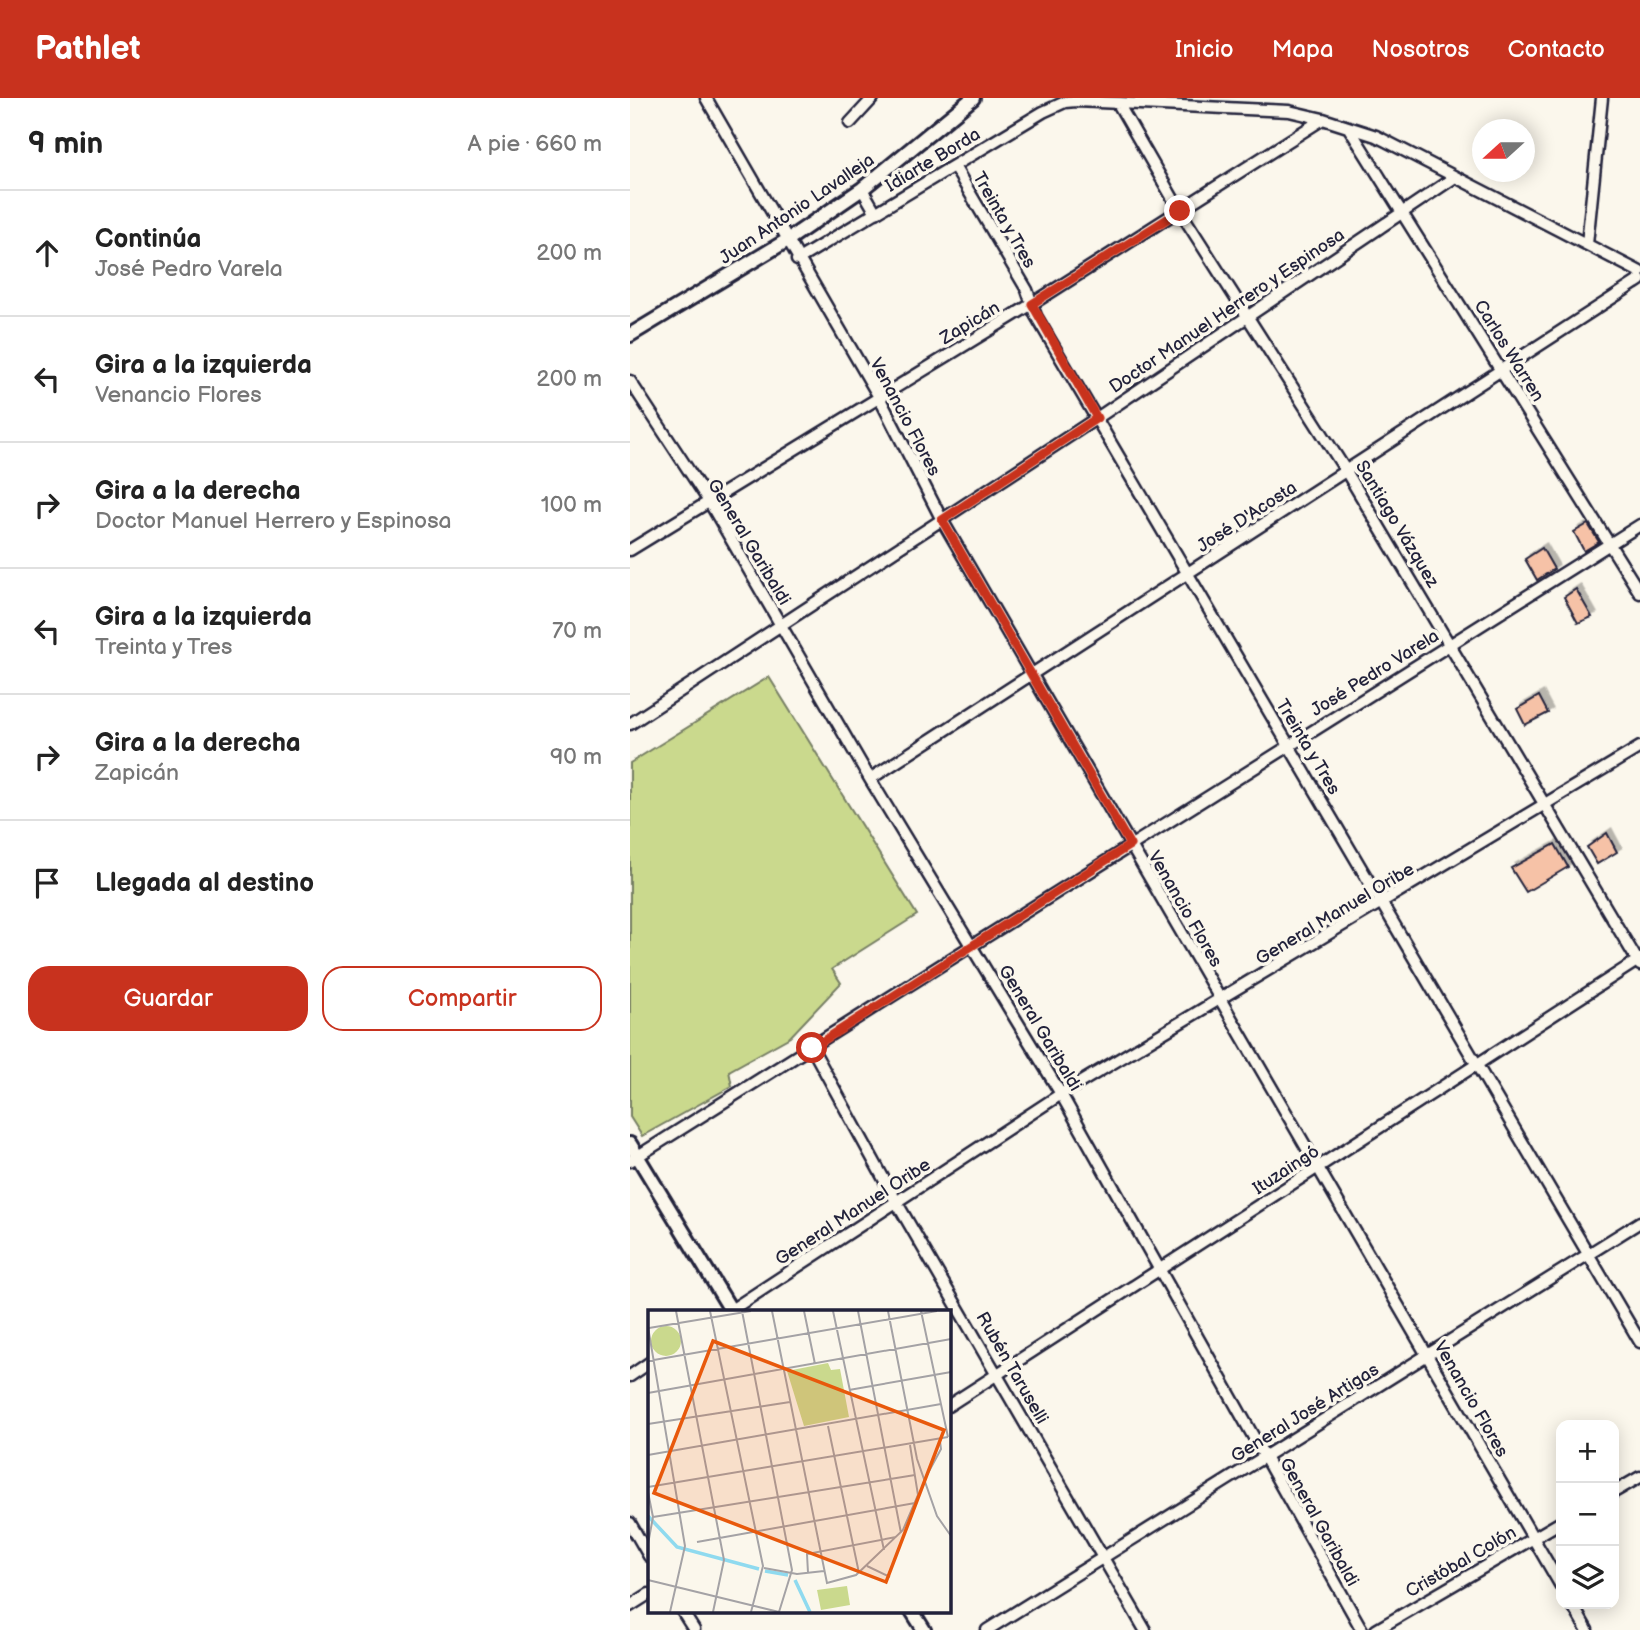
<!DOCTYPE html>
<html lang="es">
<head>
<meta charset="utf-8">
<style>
	:root { --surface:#fff; --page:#f2f2f2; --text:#222; --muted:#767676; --line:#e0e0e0; --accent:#c8321e }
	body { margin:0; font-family:"Balsamiq Sans",sans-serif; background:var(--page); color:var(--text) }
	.controls { position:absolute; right:21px; bottom:21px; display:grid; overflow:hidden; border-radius:14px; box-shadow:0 4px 18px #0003 }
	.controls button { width:63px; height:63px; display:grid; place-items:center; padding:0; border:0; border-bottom:2px solid var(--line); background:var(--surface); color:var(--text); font:35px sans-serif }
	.compass { position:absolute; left:842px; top:21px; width:63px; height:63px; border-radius:50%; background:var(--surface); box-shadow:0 4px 18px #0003; rotate:249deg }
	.stop { position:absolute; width:21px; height:21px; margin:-16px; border:5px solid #c8321e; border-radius:50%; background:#fff }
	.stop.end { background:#c8321e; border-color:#fff; box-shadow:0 2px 7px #0008 }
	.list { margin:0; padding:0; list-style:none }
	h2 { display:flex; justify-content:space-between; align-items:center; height:91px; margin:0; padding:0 28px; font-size:30px }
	h2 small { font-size:23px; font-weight:400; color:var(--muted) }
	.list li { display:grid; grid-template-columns:46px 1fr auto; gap:21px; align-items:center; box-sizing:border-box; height:126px; padding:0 28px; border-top:2px solid var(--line) }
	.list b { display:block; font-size:26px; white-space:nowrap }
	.list p { margin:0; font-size:23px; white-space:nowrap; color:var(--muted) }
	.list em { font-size:23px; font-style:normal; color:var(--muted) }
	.actions { display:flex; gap:14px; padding:21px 28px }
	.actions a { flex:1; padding:16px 0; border:2px solid var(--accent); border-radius:21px; text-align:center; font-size:24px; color:var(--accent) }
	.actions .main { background:var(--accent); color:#fff }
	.icon { flex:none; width:38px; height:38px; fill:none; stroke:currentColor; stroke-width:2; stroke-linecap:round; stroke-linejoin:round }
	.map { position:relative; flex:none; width:1010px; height:1532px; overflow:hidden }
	header { display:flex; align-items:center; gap:42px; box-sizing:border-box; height:98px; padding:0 35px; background:var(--accent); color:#fff }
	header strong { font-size:33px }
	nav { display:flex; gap:38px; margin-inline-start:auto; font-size:24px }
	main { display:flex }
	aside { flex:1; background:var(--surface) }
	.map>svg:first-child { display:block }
	.green { fill:#cad98d; stroke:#767e64; stroke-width:2 }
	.building { fill:#f6c2a7; stroke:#22223b; stroke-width:2; filter:url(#shadow) }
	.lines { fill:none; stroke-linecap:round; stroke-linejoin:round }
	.minor-casing { stroke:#22223b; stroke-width:15 }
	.tertiary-casing { stroke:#22223b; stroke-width:18 }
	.minor { stroke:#fbf7ec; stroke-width:10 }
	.tertiary { stroke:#fbf7ec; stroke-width:12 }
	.route { stroke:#c8321e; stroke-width:9 }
	.labels { text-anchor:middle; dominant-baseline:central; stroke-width:7; stroke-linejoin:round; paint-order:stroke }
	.street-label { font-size:18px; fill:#22223b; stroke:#fbf7ec }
	.inset-river { fill:none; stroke:#8fdaef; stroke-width:3.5 }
	.inset-road { fill:none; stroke:#a4a2a5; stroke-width:2 }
	.view { fill:#e8590c; fill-opacity:0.15; stroke:#e8590c; stroke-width:3.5 }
	.inset-edge { fill:none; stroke:#22223b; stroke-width:3.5 }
</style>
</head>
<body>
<header>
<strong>Pathlet</strong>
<nav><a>Inicio</a><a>Mapa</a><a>Nosotros</a><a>Contacto</a></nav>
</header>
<main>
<aside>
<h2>9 min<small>A pie · 660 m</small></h2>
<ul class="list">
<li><svg class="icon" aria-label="ahead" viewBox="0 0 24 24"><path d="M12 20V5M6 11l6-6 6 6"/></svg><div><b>Continúa</b><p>José Pedro Varela</p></div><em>200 m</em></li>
<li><svg class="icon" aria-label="left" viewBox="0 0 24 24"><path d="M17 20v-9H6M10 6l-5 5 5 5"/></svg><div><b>Gira a la izquierda</b><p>Venancio Flores</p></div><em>200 m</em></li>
<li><svg class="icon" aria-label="right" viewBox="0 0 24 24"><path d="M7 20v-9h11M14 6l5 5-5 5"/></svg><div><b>Gira a la derecha</b><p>Doctor Manuel Herrero y Espinosa</p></div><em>100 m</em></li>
<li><svg class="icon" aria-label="left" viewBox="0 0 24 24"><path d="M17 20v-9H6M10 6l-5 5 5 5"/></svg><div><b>Gira a la izquierda</b><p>Treinta y Tres</p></div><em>70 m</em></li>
<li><svg class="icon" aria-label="right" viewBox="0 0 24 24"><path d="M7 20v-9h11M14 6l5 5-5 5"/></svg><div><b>Gira a la derecha</b><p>Zapicán</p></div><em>90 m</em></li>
<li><svg class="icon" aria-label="arrive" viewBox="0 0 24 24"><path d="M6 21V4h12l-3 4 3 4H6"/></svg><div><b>Llegada al destino</b></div></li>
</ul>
<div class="actions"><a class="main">Guardar</a><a>Compartir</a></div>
</aside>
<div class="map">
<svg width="1010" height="1532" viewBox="0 0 1010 1532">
	<defs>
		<filter id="shadow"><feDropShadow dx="4.5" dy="-4.5" stdDeviation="0" flood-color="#0004"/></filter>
	</defs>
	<rect width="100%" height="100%" fill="#fbf7ec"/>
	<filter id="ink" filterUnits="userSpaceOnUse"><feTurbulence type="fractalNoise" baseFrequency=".0143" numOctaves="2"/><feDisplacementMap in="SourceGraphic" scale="14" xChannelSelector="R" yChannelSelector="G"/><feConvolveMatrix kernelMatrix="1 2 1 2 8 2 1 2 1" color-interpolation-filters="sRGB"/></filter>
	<g filter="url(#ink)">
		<path class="green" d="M139,579l148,238 -85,54 9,14 -51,54 -61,34 3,15 -90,50 -12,-19v-354z"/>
		<path class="building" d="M958,426l11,18 -15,9 -10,-19z
			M912,450l12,21 -17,11 -12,-21z
			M946,491l16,28 -14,6 -14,-26z
			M909,598l9,17 -23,12 -8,-16z
			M977,735l10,19 -20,12 -10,-17z
			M925,746l13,23 -42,25 -15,-24z"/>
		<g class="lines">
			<g class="minor-casing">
				<path id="minor" d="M76,0l173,299 63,123 619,1066
					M489,7l61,106 166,260 294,494
					M220,25l23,-25
					M719,30l291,465
					M324,68l73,124 9,26 604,1026
					M232,91l14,24
					M957,146l15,-146
					M167,162l246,-148 22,-10 11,-1 213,10 34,8 53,17 264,136
					M0,283l80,122 160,276 191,315 301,536
					M0,452l402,-246 291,-185
					M0,626l467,-306 358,-241
					M240,681l770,-499
					M182,950l85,155 248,427
					M0,1063l1010,-636
					M98,1214l333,-218 579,-347
					M0,1278l19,-13
					M318,1308l692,-447
					M984,1394l26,-15
					M0,1425l19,33
					M942,1506l15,26
					M0,1508l19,-12
					M52,1513l12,19
					M357,1532l653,-408
					M746,1532l185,-108"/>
			</g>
			<g class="tertiary-casing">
				<path id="tertiary" d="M0,237l156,-94 76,-52 111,-91
					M0,1046l102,168
					M282,1513l12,19"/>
			</g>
			<use href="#minor" class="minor"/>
			<use href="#tertiary" class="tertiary"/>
		</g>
	</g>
	<g class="lines" filter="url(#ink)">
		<path class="route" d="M182,950l318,-203 -188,-325 155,-102 -65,-114 148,-93"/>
	</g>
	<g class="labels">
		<g class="street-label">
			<text transform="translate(303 62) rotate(-31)">Idiarte Borda</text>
			<text transform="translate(167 111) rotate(-34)">Juan Antonio Lavalleja</text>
			<text transform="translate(374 122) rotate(60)">Treinta y Tres</text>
			<text transform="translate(597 213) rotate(-34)">Doctor Manuel Herrero y Espinosa</text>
			<text transform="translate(340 225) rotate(-31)">Zapicán</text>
			<text transform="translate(879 253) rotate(58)">Carlos Warren</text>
			<text transform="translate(275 319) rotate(62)">Venancio Flores</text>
			<text transform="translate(617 419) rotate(-33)">José D'Acosta</text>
			<text transform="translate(767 426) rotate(59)">Santiago Vázquez</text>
			<text transform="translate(119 444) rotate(59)">General Garibaldi</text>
			<text transform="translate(745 575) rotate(-32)">José Pedro Varela</text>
			<text transform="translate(678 649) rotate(59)">Treinta y Tres</text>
			<text transform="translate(555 811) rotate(60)">Venancio Flores</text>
			<text transform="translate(705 816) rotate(-31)">General Manuel Oribe</text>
			<text transform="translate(410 930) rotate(59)">General Garibaldi</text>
			<text transform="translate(656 1072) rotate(-33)">Ituzaingó</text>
			<text transform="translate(223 1114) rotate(-33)">General Manuel Oribe</text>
			<text transform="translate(382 1270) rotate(60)">Rubén Taruselli</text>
			<text transform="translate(841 1301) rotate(60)">Venancio Flores</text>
			<text transform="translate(675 1315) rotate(-32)">General José Artigas</text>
			<text transform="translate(689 1424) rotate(61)">General Garibaldi</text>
			<text transform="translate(831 1464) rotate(-30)">Cristóbal Colón</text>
		</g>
	</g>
	<g transform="translate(18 1212)">
		<rect width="303" height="303" fill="#fbf7ec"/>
		<path d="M3 31a15 15 0 1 1 30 0a15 15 0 1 1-30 0ZM180,53l3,7 9,-1 9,48 -45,9 -17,-55zM199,276l3,19 -29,5 -4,-20z" fill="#cad98d"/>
		<path class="inset-river" d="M0,206l29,31 82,22M117,261l23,4M147,270l15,32"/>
		<path class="inset-road" d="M28,1l48,249 -11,52M62,1l53,255 -12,46M94,1l50,259 -13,42M124,1l55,272 29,-8 47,-45 15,-35 -8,-50M156,1l11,53M185,1l51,239M210,1l43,222M240,1l29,148 20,57 14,20M273,1l27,126M0,17l37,219 -15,66M1,18l102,-17M0,51l289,-50M201,80l102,-18M0,83l303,-54M0,114l142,-22M180,116l31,147M0,145l293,-51M279,165l14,-26 -1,-8M0,177l300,-50M0,182l5,25 -5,27M5,207l262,-42M49,232l218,-39M219,256l23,11M116,258l33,6 27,-3M160,263l-1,-19 89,-17M0,270l131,32"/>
		<path class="view" d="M65,31l231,89 -58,152 -232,-89z"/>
		<rect width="303" height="303" class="inset-edge"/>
	</g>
</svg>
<div class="controls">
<button>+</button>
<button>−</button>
<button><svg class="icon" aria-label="layers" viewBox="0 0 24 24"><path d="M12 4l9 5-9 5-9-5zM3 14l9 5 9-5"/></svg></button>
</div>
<svg class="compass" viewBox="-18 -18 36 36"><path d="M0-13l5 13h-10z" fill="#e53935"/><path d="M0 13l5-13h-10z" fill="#767676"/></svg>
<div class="stop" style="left:182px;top:950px"></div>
<div class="stop end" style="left:550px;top:113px"></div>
</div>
</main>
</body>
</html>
